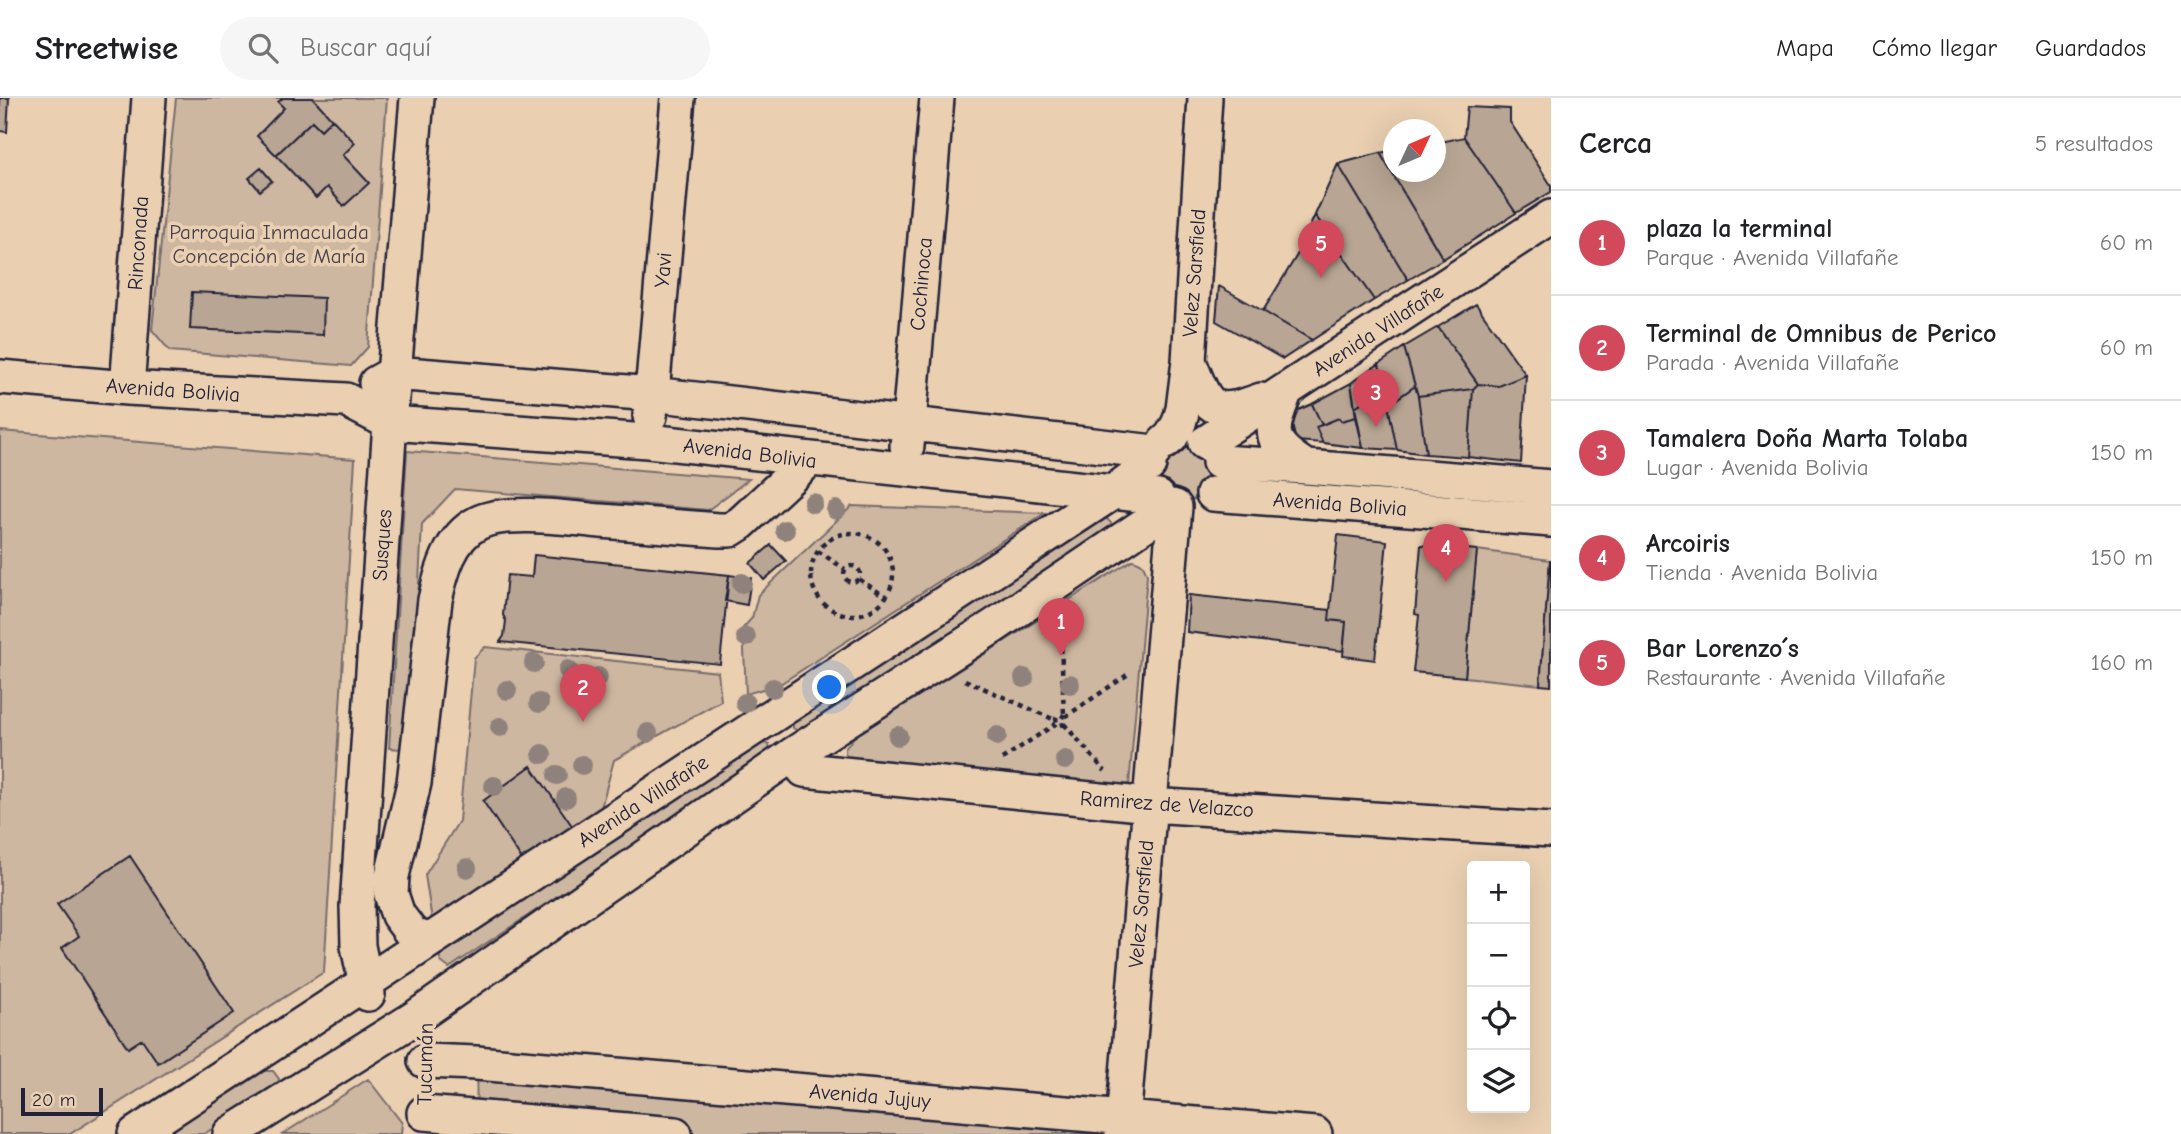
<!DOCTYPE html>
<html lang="es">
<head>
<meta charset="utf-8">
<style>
	:root { --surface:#fff; --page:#f6f6f6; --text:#202124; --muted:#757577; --line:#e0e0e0; --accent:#d1495b }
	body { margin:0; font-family:"Comic Neue",sans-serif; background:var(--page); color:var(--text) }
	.controls { position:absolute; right:21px; bottom:21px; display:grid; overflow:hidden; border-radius:7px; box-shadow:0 7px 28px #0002 }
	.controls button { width:63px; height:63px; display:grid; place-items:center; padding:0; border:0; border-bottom:2px solid var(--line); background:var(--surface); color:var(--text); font:35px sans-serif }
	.compass { position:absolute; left:1383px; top:21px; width:63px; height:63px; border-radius:50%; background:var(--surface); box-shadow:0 7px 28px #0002; rotate:46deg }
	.scale { position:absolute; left:21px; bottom:18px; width:82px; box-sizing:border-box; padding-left:7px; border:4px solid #22223b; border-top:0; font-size:19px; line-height:24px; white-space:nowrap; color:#22223b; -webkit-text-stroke:5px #ead0b1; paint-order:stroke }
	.you { position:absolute; left:830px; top:590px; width:24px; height:24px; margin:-18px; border:5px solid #fff; border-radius:50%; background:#1a73e8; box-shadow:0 0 0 10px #1a73e833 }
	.badge { display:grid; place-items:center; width:46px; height:46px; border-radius:50%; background:var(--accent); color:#fff; font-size:23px; font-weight:700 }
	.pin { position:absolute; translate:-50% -58px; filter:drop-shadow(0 2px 4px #0008) }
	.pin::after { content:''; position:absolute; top:37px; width:24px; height:21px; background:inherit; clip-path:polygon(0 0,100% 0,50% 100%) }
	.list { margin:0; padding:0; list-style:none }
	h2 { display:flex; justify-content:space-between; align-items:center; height:91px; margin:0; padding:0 28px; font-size:30px }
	h2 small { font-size:23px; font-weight:400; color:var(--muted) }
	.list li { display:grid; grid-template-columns:46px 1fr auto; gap:21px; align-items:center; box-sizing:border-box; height:105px; padding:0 28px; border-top:2px solid var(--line) }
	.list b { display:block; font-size:26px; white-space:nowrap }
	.list p { margin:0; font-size:23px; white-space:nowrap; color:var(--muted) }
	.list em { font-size:23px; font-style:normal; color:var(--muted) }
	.icon { flex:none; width:38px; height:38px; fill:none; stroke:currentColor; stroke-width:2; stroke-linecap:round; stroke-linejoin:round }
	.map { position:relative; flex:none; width:1551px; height:1036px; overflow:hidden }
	header { display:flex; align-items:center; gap:42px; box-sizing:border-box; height:98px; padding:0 35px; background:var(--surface); border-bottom:2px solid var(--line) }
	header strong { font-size:33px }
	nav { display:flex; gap:38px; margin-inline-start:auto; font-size:24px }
	.search { width:490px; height:63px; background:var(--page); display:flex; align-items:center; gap:18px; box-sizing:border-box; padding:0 24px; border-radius:38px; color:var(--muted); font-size:26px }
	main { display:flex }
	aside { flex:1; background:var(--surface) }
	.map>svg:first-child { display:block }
	.green { fill:#cdb7a0; stroke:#786c6e; stroke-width:2 }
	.building { fill:#b8a593; stroke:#22223b; stroke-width:2 }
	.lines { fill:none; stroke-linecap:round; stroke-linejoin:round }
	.minor-casing { stroke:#22223b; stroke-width:38 }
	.path { stroke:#22223b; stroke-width:4.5; stroke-dasharray:5 5; stroke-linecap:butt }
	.minor { stroke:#ead0b1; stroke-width:33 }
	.tree { fill:#8f817b }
	.labels { text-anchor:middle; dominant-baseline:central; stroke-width:7; stroke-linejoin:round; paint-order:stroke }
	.park-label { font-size:21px; fill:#44404f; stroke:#ead0b1 }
	.street-label { font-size:21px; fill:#22223b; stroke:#ead0b1 }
</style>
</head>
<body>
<header>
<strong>Streetwise</strong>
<div class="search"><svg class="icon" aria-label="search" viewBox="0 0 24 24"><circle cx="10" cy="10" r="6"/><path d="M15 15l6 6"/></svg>Buscar aquí</div>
<nav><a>Mapa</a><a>Cómo llegar</a><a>Guardados</a></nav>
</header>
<main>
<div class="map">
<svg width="1551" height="1036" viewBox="0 0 1551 1036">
	<rect width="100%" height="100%" fill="#ead0b1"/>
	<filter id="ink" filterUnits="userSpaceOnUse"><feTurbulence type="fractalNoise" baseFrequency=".0143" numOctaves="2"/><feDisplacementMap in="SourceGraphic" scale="14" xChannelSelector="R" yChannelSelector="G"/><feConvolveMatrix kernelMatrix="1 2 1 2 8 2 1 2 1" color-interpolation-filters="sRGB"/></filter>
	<g filter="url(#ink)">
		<path class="green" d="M176,0h211l-19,249 -17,19 -181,-15 -18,-21z
			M0,333l355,28 -31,513 -254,162h-70z
			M1185,344c9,2 12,5 18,12 2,4 9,9 10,13 7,19 -13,32 -28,35l-30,-22 1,-19z
			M407,353l342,28 -41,31 -253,-21 -33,35 -11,214 -9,-1 -1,12 -12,-1z
			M852,408l193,7 -265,171 -34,10 -3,-66 9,-10 6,-23z
			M1105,419l6,6 2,7 -310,204 -10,-6v-9z
			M1477,452l73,10 -10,125 -75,-8z
			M1132,462c10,2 12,5 15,15l-19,223 -282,-37 -1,-12 9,-12z
			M485,549l233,25 3,29 -107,59 -15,55 -167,105 -7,-45 34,-54 15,-163z
			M760,645l9,1 2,10 -322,214 -8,-6 -2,-9z
			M476,965l839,71h-640l-198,-17z
			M264,973h9l6,8 -3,8 -72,47h-37z
			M368,981l34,44 -1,11h-118z"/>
		<path class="building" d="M0,0h9l-2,34 -7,-1z
			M283,0h30l19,21 -11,11 -9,-9 -36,34 -19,-19 27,-28 -6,-6z
			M1467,9l43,2v13l41,63v7l-35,21 -52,-76z
			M332,21l23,24 -12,12 26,28 -25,23 -17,-19 -11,11 -40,-43 36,-34 9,9z
			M1464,39l52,76 -73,46 -63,-106 14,-3v22h42v-29z
			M1380,55l63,106 -35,21 -70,-116z
			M1338,66l70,116 -34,20 -59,-85z
			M261,70l11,13 -12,10 -11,-13z
			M1315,117l59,85 -62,40 -49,-29 34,-56z
			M1219,188l44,25 49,29 -29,19 -67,-38z
			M192,194l132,6 -1,37 -133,-6z
			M1476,206l50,71 -27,11 -21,-2 -40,-57z
			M1438,229l40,57 -5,5 -55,7 -14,-49z
			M1404,249l11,39 -27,19 -9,-41z
			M1379,266l5,24 -16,10 -6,-23z
			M1362,277l6,23 -13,9 -4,-24z
			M1526,277l-5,88 -53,-6 5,-68 5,-5 21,2z
			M1351,285l5,34 -15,4 -2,-3 -17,7 -10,-21z
			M1415,288l3,10 8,58 -29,-4 -9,-45z
			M1384,290l4,17 9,45 -34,-2 -8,-41z
			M1473,291l-5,68 -42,-3 -8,-58z
			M1312,306l10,21 -6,2 7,16 -27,-2 -5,-21 5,-9z
			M1356,319l7,31 -40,-5 -7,-16 23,-9 2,3z
			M1338,437l49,6 -12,119 -32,-4 3,-34 -17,-2z
			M771,447l15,16 -22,19 -14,-17z
			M1421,447l56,5 -12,127 -52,-5 6,-57 -4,-1z
			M534,457l195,20 -9,89 -220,-22 4,-6 2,-15 -3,-6 4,-40 25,2z
			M1550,462h1v126l-11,-1z
			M729,477l22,3 -4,27 -22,-4z
			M1189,497l141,15 -1,10 17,2 -3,29 -156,-19z
			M531,668l46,67 -49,36 -45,-68z
			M130,758l104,157 -76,50 -16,-24 -14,9 -66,-100 17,-12 -22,-32z"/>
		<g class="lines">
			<g class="minor-casing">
				<path id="minor" d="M1189,263c18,46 21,58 72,39
					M0,279l127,11 219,12 44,23 258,18 510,56
					M376,285l18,-10 258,21 502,58
					M127,290l22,-290
					M1286,292c-16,42 -21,51 20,77
					M650,318l28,-318
					M1165,344l6,-5 8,-14 4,-14 6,-48 16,-263
					M1205,345l346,-226
					M907,348l30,-348
					M1219,364l87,5 245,20
					M1213,396l338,26
					M792,657l12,15 346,35 401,25
					M429,842l-16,-5 -15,-20 -7,-21 1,-18 22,-93 21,-183c6,-27 15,-63 43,-77 27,-14 92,-5 123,-2 39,3 78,6 118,9h11l11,-7 68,-63
					M368,896l-10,-48 -1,-40 33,-483 27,-325
					M425,963l51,2 839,71
					M424,1015l251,21
					M135,1036l977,-641 37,-28
					M230,1036l183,-115 379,-264 202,-129 178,-120
					M1122,1036l53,-627"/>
			</g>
			<path class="path" d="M811 476a41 41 0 1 1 82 0a41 41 0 1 1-82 0Z
				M818,453l27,18
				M844 476a8 8 0 1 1 16 0a8 8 0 1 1-16 0Z
				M859,481l27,18
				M1060,520l4,97
				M965,582l90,40
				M1065,619l65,-44
				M1064,626l41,47
				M1002,661l55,-36 3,2 4,-1 1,-7 -4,-2 -4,1 -1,3 1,4"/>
			<use href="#minor" class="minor"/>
		</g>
		<g class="tree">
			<circle cx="813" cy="405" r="10"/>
			<circle cx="836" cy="412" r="10"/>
			<circle cx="785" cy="432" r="10"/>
			<circle cx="742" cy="485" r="10"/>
			<circle cx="746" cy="539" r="10"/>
			<circle cx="534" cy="565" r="10"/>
			<circle cx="568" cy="572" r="10"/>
			<circle cx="598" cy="579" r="10"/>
			<circle cx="1024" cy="580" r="10"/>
			<circle cx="1070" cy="586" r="10"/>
			<circle cx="773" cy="590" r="10"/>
			<circle cx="507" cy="592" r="10"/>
			<circle cx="539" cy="605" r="10"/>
			<circle cx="745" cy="605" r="10"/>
			<circle cx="500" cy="629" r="10"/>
			<circle cx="648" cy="635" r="10"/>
			<circle cx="898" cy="638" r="10"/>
			<circle cx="997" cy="638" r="10"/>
			<circle cx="542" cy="656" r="10"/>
			<circle cx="1065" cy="662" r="10"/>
			<circle cx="582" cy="667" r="10"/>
			<circle cx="557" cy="677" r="10"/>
			<circle cx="494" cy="688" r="10"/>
			<circle cx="566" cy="700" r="10"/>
			<circle cx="467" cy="770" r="10"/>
		</g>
	</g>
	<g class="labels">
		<g class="park-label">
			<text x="269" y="134">Parroquia Inmaculada<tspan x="269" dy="24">Concepción de María</tspan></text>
		</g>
		<g class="street-label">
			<text transform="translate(138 145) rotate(-86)">Rinconada</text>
			<text transform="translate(663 172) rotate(-85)">Yavi</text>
			<text transform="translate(1194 175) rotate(-86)">Velez Sarsfield</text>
			<text transform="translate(921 186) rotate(-85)">Cochinoca</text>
			<text transform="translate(1378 232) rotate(-33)">Avenida Villafañe</text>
			<text transform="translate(173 292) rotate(4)">Avenida Bolivia</text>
			<text transform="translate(750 355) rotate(7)">Avenida Bolivia</text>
			<text transform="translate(1340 406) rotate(4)">Avenida Bolivia</text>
			<text transform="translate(382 447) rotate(-86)">Susques</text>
			<text transform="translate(643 703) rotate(-33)">Avenida Villafañe</text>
			<text transform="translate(1167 706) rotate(4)">Ramirez de Velazco</text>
			<text transform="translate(1141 806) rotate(-85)">Velez Sarsfield</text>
			<text transform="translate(425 966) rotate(-89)">Tucumán</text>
			<text transform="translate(870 998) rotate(5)">Avenida Jujuy</text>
		</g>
	</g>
</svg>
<div class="controls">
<button>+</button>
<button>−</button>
<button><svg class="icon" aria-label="locate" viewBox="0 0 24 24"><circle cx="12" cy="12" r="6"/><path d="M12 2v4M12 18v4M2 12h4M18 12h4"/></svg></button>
<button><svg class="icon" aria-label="layers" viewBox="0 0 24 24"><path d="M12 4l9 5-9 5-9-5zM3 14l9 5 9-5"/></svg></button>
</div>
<svg class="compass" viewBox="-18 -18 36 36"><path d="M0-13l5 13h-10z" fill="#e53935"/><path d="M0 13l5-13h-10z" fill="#757577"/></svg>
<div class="scale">20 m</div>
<div class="you"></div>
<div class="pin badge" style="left:1061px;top:558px">1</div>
<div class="pin badge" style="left:583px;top:624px">2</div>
<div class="pin badge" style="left:1376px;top:329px">3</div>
<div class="pin badge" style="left:1446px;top:484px">4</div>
<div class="pin badge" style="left:1321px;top:180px">5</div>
</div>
<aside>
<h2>Cerca<small>5 resultados</small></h2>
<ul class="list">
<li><span class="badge">1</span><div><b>plaza la terminal</b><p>Parque · Avenida Villafañe</p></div><em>60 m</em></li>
<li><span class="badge">2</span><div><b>Terminal de Omnibus de Perico</b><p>Parada · Avenida Villafañe</p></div><em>60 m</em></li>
<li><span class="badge">3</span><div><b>Tamalera Doña Marta Tolaba</b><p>Lugar · Avenida Bolivia</p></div><em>150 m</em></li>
<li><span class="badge">4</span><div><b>Arcoiris</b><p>Tienda · Avenida Bolivia</p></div><em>150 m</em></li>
<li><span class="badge">5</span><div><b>Bar Lorenzo´s</b><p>Restaurante · Avenida Villafañe</p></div><em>160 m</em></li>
</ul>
</aside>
</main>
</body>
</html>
